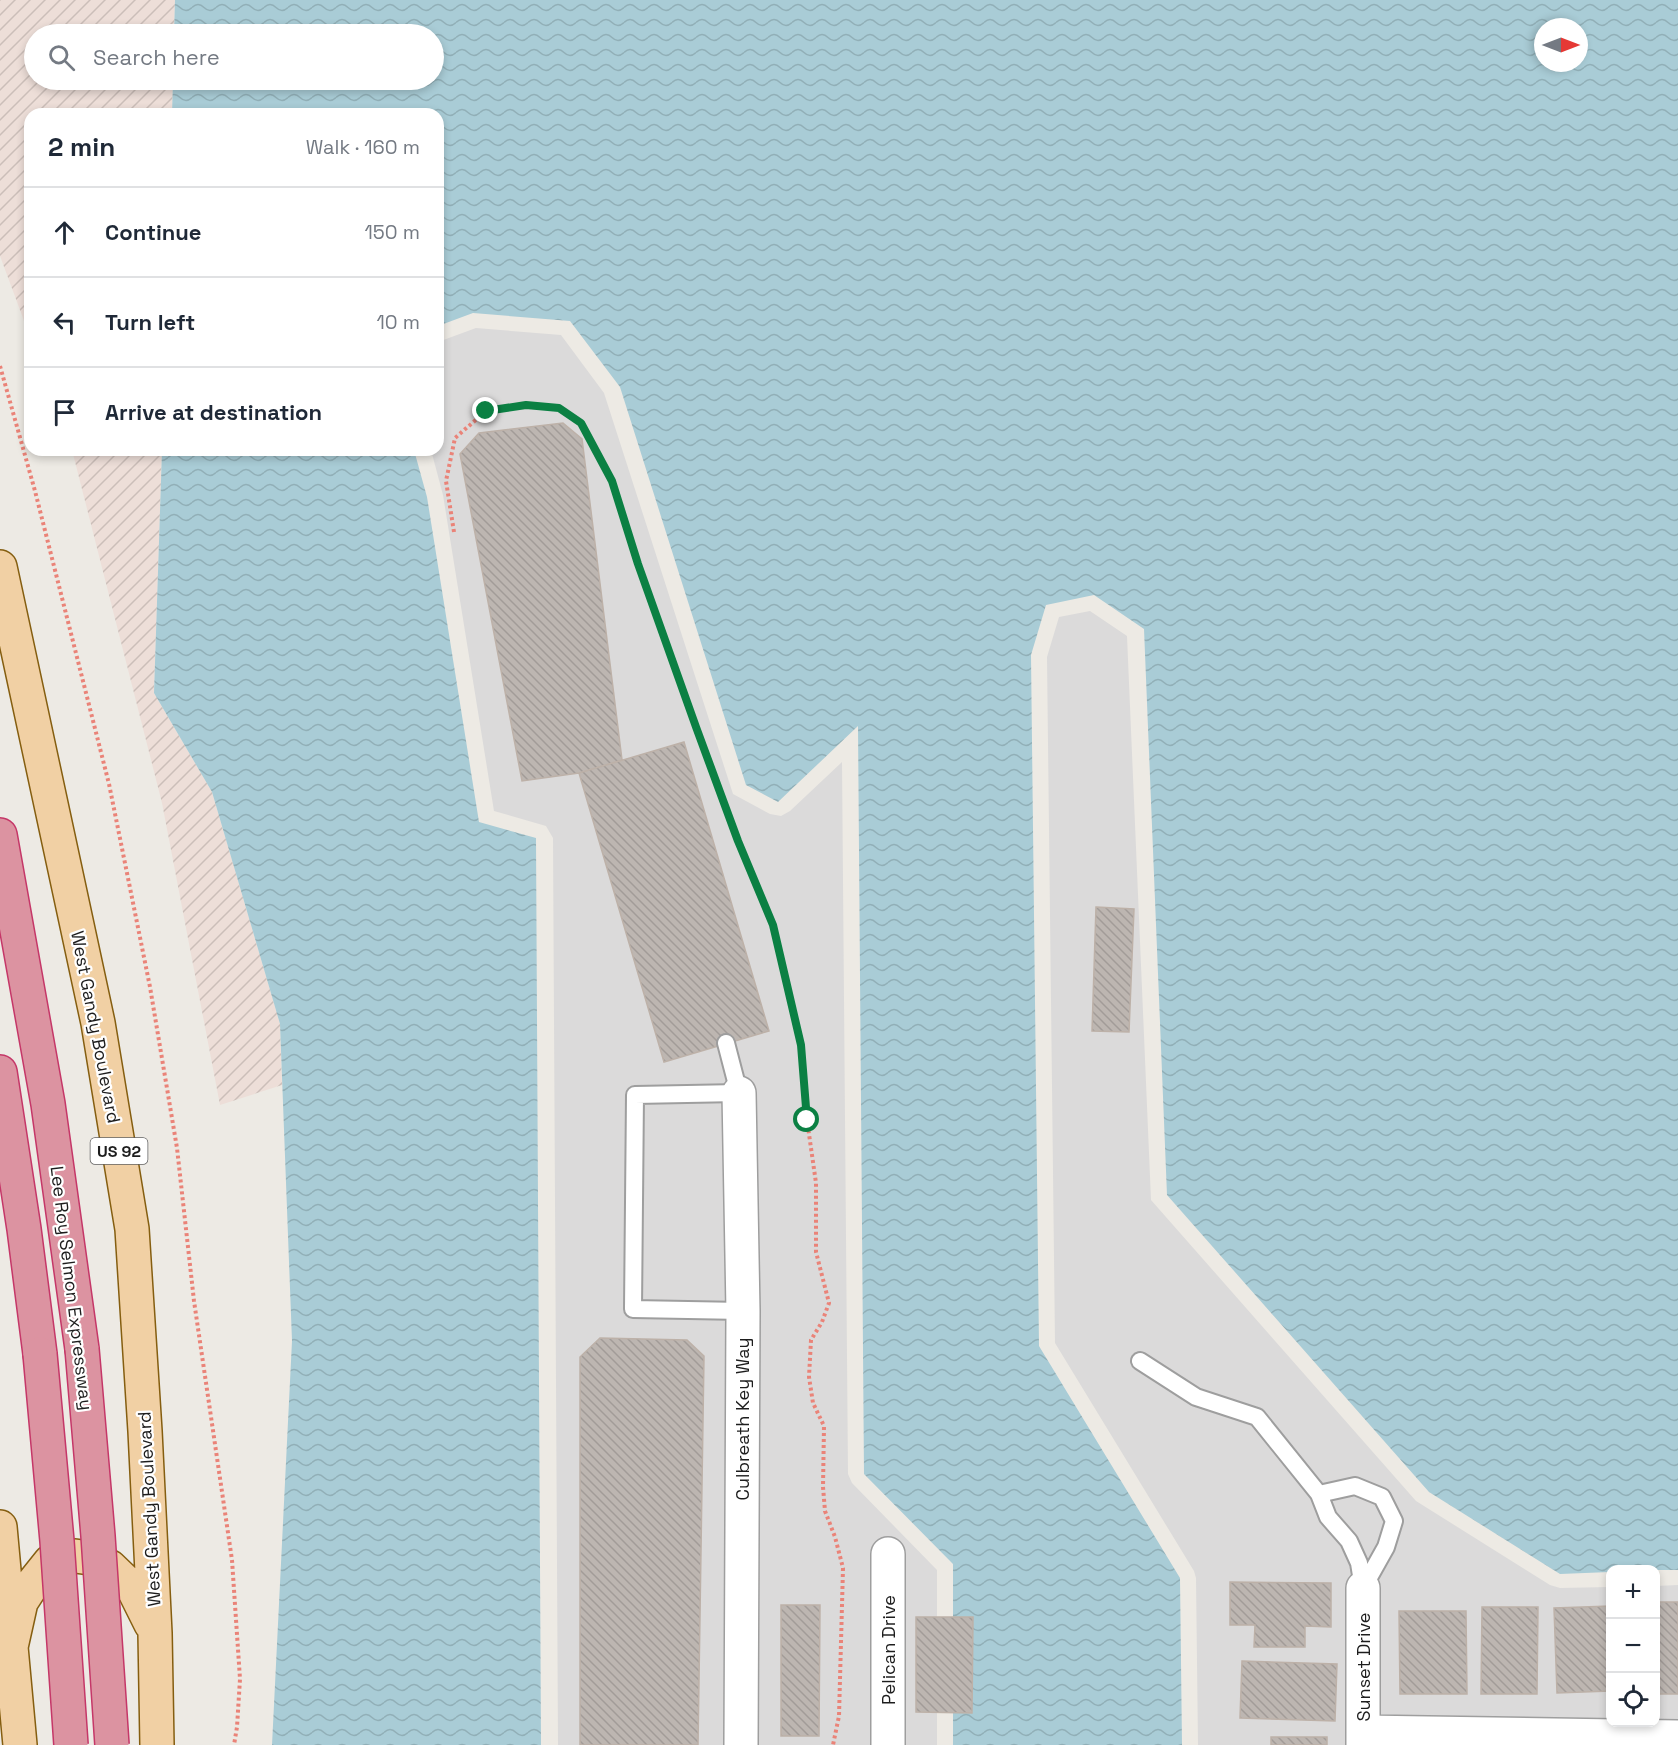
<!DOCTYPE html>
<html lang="en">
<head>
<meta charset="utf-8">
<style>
	:root { --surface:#fff; --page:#f2f2f3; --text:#1f2937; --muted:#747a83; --line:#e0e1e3 }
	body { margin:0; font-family:"Space Grotesk",sans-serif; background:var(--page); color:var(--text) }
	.controls { position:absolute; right:18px; bottom:18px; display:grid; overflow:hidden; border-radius:12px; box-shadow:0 3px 9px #0003 }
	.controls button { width:54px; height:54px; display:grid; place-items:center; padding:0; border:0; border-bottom:2px solid var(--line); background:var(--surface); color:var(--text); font:30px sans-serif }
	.compass { position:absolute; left:1534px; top:18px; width:54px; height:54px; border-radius:50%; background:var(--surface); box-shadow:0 3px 9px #0003; rotate:90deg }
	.stop { position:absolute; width:18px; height:18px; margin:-14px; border:4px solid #0b8043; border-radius:50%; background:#fff }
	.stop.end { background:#0b8043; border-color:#fff; box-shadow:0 2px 6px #0008 }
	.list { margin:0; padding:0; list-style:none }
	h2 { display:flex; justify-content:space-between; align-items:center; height:78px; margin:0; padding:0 24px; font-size:26px }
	h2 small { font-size:20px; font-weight:400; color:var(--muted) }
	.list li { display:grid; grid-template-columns:39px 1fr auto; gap:18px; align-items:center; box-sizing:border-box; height:90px; padding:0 24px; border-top:2px solid var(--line) }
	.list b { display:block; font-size:22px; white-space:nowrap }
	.list em { font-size:20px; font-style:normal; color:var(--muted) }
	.icon { flex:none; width:33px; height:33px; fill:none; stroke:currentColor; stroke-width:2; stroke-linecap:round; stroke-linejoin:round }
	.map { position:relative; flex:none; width:1678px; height:1745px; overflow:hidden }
	.search { position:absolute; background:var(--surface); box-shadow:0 3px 9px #0003; left:24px; top:24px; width:420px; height:66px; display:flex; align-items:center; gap:15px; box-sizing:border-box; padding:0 21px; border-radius:33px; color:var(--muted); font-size:22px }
	.panel { position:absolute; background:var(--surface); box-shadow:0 3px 9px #0003; left:24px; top:108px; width:420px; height:348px; border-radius:18px }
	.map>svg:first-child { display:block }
	.residential { fill:#dbdada }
	.military { fill:url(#military-furrows) }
	.water { fill:url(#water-waves); fill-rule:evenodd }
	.building { fill:url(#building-back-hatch); stroke:#bdb1a8; stroke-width:1.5 }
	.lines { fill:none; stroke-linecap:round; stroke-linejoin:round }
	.service-casing { stroke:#9e9e9e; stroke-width:20 }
	.minor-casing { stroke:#9e9e9e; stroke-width:36 }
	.primary-casing { stroke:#855e10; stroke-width:36 }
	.motorway-casing { stroke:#c53768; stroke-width:36 }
	.path { stroke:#ea8378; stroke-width:4; stroke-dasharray:3 3; stroke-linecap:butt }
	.service { stroke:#fff; stroke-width:16 }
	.minor { stroke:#fff; stroke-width:33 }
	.primary { stroke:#f1d0a4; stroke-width:33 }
	.motorway { stroke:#dc93a1; stroke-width:33 }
	.motorway-bridge-casing { stroke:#c53768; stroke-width:36; stroke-linecap:butt }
	.motorway-bridge { stroke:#dc93a1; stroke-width:33 }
	.route { stroke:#0b8043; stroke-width:8 }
	.labels { text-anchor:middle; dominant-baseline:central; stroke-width:4.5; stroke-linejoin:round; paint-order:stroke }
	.shield { fill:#fff; stroke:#616161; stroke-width:1.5 }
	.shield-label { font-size:16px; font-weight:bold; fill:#1d1d1d }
	.street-label { font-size:18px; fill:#1d1d1d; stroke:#fff }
</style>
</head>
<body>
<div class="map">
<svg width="1678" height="1745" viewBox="0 0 1678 1745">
	<defs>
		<pattern id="military-furrows" width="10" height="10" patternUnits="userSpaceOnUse" patternTransform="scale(1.5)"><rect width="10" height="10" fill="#edded8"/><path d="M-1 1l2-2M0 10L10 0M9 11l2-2" fill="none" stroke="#cbbeb9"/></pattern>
		<pattern id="water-waves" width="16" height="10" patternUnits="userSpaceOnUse" patternTransform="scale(1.5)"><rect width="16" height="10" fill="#a9ccd6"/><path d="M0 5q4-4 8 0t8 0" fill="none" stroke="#91afb7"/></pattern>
		<pattern id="building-back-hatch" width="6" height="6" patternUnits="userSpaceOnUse" patternTransform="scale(1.5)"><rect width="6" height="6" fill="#bdb6b1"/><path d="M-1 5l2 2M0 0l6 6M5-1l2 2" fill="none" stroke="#a29c98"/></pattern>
	</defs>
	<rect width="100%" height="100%" fill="#edeae4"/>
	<path class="residential" d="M476,328l85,7 43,58 129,401 37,20 11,2 9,-5 52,-49 6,712 4,9 85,87v175h-379l-5,-907 -7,-12 -52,-15 -51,-316 -12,-45h7v-108z
		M1090,611l37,25 24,564 265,301 134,84 10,3 50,-1v135h46v-136l22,-1v160h-480l-2,-167 -2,-7 -139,-228 -8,-686 12,-40z"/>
	<path class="military" d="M0,0h175l-1,34h-140v46h139l-1,34h-142v223l-30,-81z
		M72,450h90l-8,243 58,99 68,232 2,61 -62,20 -58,-302z"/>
	<path class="water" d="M175,0h1503v1570h-68v2l-50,2 -131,-82 -262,-297 -23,-566 -50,-34 -48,10 -15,50 8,691 141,232 2,167h-229v-181l-89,-90 -6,-748 -80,76 -32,-17 -126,-398 -50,-66 -97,-8 -35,13v-212h-266l1,-34h261v-46h-260zM1543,27h36v36h-36z
		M162,450h252l13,47 52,325 57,16 5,907h-269l20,-404 -12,-317 -68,-232 -58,-99z"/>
	<path class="building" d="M563,423l19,16 40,321 -43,13 -57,8 -62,-327 19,-21z
		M684,742l85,289 -105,31 -85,-289z
		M1096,907l38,2 -5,123 -37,-1z
		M600,1338l87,2 17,16 -6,389h-118v-388z
		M1230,1582l101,1v44l-26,-1v21h-51l1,-22h-25z
		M1656,1602h22v92h-22z
		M781,1605h39l-1,131h-38z
		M1610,1606v85l-53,2 -3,-85z
		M1482,1607h56l-1,87h-56z
		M1399,1611h67l1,83h-67z
		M916,1617h57l-1,96 -56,-1z
		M1242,1661l95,3 -2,57 -95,-3z
		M1271,1737h56v8h-56z"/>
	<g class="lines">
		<g class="service-casing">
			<path id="service" d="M726,1043l13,50 -104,2 -2,214 110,2
				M1140,1361l56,36 61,20 62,77
				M1355,1486l27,11 12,24 -8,26 -23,41 -4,-25 -10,-22 -21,-24 -9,-23z"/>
		</g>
		<g class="minor-casing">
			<path id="minor" d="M739,1093l4,218 -2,434
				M1363,1588v157
				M1363,1732l315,5
				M888,1745v-191"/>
		</g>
		<g class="primary-casing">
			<path id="primary" d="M0,567l98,456 34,206 13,202 10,202 2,112
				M0,1527l20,218
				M11,1647l10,-45 13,-20 16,-20 25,-6 15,2 20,9 24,23 17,34"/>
		</g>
		<g class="motorway-casing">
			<path id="motorway" d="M0,835l48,269 34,245
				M0,1072l24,157 16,125"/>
		</g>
		<path class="path" d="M0,366l35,125 74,293 41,203 27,161 17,153 38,259 8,119 -3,48 -3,18
			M454,532l-8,-51 9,-43 31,-27 40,-6 33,3 22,15 31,58 26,83 58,163 42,114 35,84 28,120 6,75 9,63v69l13,51 -7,19 -11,18 -2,37 4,26 11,23 -1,61 2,24 10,26 8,31 -4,148 -6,29"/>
		<use href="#service" class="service"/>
		<use href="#minor" class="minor"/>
		<use href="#primary" class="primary"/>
		<use href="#motorway" class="motorway"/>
		<g class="motorway-bridge-casing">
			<path id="motorway-bridge" d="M82,1349l16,187 14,209
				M40,1354l17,187 14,204"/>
		</g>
		<use href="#motorway-bridge" class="motorway-bridge"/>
	</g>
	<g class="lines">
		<path class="route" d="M486,411l40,-6 33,3 22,15 31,58 26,83 58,163 42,114 35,84 28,120 6,75"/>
	</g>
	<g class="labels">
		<rect class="shield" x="90.5" y="1138" width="57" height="26" rx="4.5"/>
		<g class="shield-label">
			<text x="119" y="1151">US 92</text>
		</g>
		<g class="street-label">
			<text transform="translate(96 1027) rotate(79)">West Gandy Boulevard</text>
			<text transform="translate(72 1288) rotate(83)">Lee Roy Selmon Expressway</text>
			<text transform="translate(742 1419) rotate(-90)">Culbreath Key Way</text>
			<text transform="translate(149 1509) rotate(-93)">West Gandy Boulevard</text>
			<text transform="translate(888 1650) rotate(-90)">Pelican Drive</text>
			<text transform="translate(1363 1667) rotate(-90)">Sunset Drive</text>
		</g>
	</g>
</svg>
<div class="controls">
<button>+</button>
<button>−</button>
<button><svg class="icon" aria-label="locate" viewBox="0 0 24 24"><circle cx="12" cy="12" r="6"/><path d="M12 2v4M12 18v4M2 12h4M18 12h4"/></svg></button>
</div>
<svg class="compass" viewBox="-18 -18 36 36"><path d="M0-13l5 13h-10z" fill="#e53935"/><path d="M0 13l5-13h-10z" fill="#747a83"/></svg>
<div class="stop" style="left:807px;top:1120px"></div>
<div class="stop end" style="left:486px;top:411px"></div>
<div class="search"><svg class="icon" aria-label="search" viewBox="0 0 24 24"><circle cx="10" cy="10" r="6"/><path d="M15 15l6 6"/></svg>Search here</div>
<section class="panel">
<h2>2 min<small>Walk · 160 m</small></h2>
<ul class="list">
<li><svg class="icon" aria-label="ahead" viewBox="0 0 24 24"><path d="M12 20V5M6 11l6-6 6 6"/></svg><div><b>Continue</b></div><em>150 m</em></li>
<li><svg class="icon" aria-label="left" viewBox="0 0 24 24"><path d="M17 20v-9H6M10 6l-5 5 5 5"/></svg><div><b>Turn left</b></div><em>10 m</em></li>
<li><svg class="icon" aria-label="arrive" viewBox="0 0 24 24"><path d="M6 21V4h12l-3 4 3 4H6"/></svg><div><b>Arrive at destination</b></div></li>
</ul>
</section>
</div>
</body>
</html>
